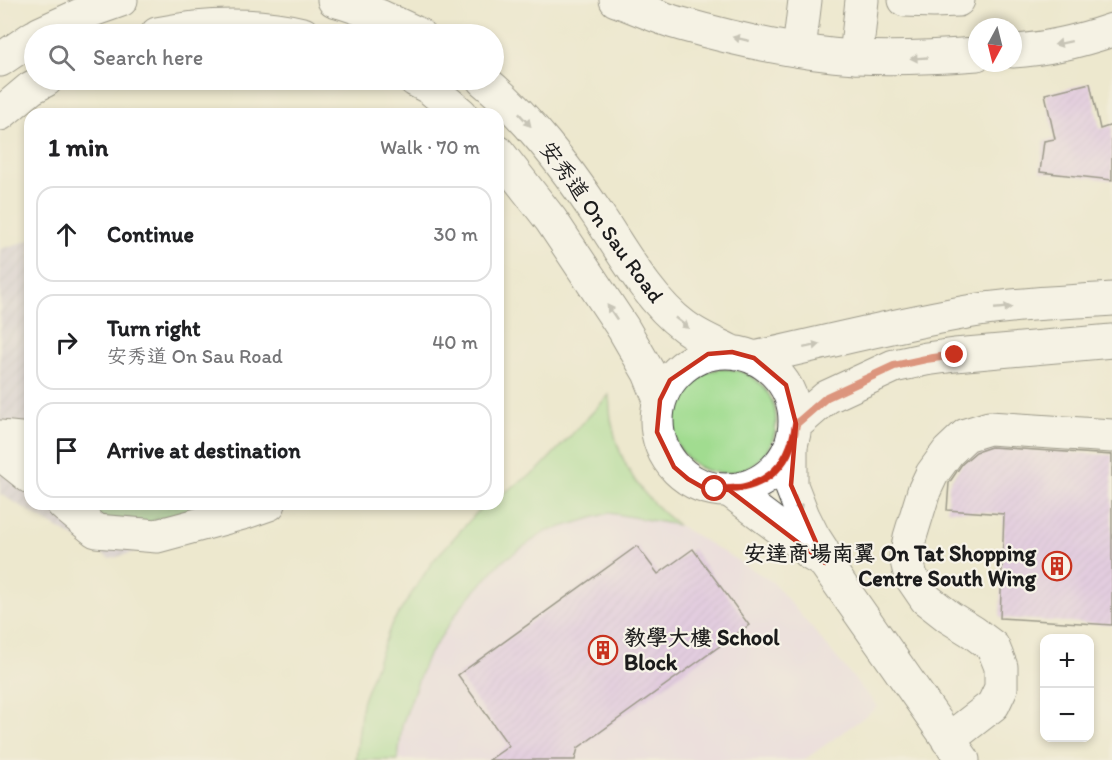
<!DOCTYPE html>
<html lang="en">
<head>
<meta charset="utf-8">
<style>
	:root { --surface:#fff; --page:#f2f2f2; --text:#202124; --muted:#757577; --line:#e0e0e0 }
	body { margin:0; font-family:Itim,"LXGW WenKai TC",sans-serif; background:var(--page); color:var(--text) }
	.controls { position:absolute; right:18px; bottom:18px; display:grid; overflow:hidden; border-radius:12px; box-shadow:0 3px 9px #0003 }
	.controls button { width:54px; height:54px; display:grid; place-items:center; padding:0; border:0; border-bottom:2px solid var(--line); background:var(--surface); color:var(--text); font:30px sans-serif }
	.compass { position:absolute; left:968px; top:18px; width:54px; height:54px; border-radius:50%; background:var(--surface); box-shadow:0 3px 9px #0003; rotate:187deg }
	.stop { position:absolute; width:18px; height:18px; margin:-14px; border:4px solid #c8321e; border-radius:50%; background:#fff }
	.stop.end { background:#c8321e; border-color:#fff; box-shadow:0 2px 6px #0008 }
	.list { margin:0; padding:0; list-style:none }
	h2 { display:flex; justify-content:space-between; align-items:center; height:78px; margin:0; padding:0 24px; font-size:26px }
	h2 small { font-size:20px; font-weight:400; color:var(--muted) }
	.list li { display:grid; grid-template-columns:39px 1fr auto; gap:18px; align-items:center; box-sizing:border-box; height:96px; margin:0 12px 12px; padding:0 12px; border:2px solid var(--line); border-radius:18px }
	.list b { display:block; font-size:22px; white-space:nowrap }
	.list p { margin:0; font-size:20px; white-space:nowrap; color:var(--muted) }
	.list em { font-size:20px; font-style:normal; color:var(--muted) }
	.icon { flex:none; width:33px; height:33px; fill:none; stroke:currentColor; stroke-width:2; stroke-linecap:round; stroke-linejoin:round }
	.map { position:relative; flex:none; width:1112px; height:760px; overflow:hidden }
	.search { position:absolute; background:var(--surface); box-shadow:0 3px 9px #0003; left:24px; top:24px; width:480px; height:66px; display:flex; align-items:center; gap:15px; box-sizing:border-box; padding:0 21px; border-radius:33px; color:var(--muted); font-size:22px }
	.panel { position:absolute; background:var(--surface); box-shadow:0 3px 9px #0003; left:24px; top:108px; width:480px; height:402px; border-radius:18px }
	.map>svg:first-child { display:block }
	.built { fill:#e8d2ee }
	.industrial { fill:url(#industrial-furrows) }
	.grass { fill:#a1dc90; stroke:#5e7c56; stroke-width:1.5 }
	.forest { fill:url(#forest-crowns); stroke:#4e6c4b; stroke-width:1.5 }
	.building { fill:url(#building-hatch) }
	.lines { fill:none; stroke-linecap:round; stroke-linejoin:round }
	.minor-casing { stroke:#3b3b37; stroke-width:35 }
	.major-casing { stroke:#3b3b37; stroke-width:35 }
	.minor { stroke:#fff; stroke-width:33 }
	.major { stroke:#fff; stroke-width:33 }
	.oneway { fill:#999 }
	.route { stroke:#c8321e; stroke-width:8 }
	.marked { fill:none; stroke:#c8321e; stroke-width:4.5; stroke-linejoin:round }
	.labels { text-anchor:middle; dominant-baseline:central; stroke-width:4.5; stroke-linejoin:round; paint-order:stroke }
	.street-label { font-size:22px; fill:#1c1c1c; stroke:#f7f3e8 }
	.poi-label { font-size:22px; font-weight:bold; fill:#1c1c1c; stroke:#f7f3e8; text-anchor:end }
</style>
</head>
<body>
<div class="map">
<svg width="1112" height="760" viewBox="0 0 1112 760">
	<defs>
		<pattern id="industrial-furrows" width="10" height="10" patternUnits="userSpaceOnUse" patternTransform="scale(1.5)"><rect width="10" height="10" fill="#c9bfd7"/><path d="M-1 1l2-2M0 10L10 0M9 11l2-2" fill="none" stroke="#aca4b8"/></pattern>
		<pattern id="forest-crowns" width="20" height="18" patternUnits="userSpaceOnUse" patternTransform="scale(1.5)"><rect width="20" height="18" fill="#80bc7a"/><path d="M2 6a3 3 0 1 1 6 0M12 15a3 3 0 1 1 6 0" fill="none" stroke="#689863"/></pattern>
		<pattern id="building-hatch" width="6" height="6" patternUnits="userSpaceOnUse" patternTransform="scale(1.5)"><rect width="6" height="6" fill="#d6acf4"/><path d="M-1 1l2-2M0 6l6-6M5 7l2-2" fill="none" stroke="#b793d1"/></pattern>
	</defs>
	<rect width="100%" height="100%" fill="#f7f3e8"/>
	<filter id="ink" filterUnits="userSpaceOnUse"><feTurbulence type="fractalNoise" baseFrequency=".0167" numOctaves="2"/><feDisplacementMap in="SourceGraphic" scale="12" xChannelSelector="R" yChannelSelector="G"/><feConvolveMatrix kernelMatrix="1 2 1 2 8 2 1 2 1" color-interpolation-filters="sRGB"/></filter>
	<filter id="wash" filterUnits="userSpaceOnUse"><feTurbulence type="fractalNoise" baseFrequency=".008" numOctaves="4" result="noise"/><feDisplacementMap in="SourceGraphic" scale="24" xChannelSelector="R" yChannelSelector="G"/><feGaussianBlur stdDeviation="1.35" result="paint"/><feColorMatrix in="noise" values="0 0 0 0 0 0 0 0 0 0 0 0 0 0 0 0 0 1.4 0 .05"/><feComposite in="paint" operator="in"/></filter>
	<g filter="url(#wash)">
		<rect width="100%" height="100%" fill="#ede8ce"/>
		<path class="built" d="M609,513l69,12 94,56 106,126 -74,53h-406l4,-35 24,-66 36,-54 39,-43 44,-30z"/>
		<path class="industrial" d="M30,240v264h271l-191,55 -110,-65v-245z"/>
		<path class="grass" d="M672 421a52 52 0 1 1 104 0a52 52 0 1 1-104 0Z
			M609,395c1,10 1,20 3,29 9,44 31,74 66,101l-69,-12 -64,19 -44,30 -39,43 -36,54 -24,66 -4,35h-42l6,-57 29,-78 42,-64 47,-52 8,-5h10v-7l40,-27z"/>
		<path class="forest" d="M82,504h129l-82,25 -34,-8z"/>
		<g id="blocks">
			<path class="building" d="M1090,83l10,46 12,-4v55l-72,-8 4,-31 11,-2 -10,-45z
				M991,447l121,8v170l-112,-7 4,-104 -57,-4 2,-27 13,-19 14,-12z
				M637,546l21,28 35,-25 56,76 -171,123 -3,12h-86l20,-14 -51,-71z"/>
		</g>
	</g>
	<g filter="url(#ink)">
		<use href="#blocks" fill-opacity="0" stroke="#3b3b37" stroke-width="1.5"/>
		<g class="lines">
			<g class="minor-casing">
				<path id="minor" d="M799,50l6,-50
					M856,57l6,-57
					M0,437l30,3
					M791,447v38l12,31 10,20 9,14 3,13 138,197
					M0,455l6,3 24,19
					M729,490l72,54 8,9 10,6
					M63,504l33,27 61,5 89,-24 23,-8
					M948,740l45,-35 8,-17v-21l-8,-20 -20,-15 -24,-15 -23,-18 -15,-22 -5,-20 4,-20 14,-46 8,-17 16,-22 18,-17 23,-7 123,8"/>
			</g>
			<g class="major-casing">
				<path id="major" d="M334,0c30,8 57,21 84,34
					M616,0c22,8 43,18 65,24 57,16 117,30 176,33 40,2 80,0 120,-3
					M905,0l29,1 24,-1
					M39,34l48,-22 34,-12
					M157,34c48,-10 99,-11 146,0
					M1013,51c34,-2 67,-10 99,-21
					M0,60l34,-23
					M415,80l15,8 31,26
					M483,80c45,37 82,86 115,135 24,36 51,85 86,111 14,11 32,18 48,26
					M0,114l31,-26 15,-8
					M498,152l53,68 72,108 26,45 11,27
					M657 421a69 69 0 1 1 138 0a69 69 0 1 1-138 0Z
					M754,358c75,-16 150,-36 225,-48 43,-7 90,-8 133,-11
					M796,424l31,-27 67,-31 32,-7 29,-4 157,-14"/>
			</g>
			<use href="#minor" class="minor"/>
			<use href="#major" class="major"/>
		</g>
		<defs><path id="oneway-solid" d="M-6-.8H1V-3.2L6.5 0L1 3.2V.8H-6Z" transform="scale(1.5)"/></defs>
		<g class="oneway">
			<use href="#oneway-solid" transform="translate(741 39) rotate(-167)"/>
			<use href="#oneway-solid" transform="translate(1063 43) rotate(168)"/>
			<use href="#oneway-solid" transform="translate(919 58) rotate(177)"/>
			<use href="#oneway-solid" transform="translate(525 120) rotate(47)"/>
			<use href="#oneway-solid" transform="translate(1003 308) rotate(-5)"/>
			<use href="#oneway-solid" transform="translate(612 312) rotate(-124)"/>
			<use href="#oneway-solid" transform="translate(682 323) rotate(38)"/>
			<use href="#oneway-solid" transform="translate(812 346) rotate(-12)"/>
			<use href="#oneway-solid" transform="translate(798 504) rotate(70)"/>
		</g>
	</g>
	<g class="lines" filter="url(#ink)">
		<path class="route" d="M715,489c45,3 75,-19 81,-65l31,-27 67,-31 32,-7 29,-4"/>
	</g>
	<path d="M0 0H1112V760H0ZM732,352l22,6 32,27 10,39 -5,61 34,78 -96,-73 -27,-3 -14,-8 -14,-12 -17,-35 3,-32 10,-20 38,-26z" fill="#ede8ce" fill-opacity=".55" fill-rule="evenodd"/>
	<path class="marked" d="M732,352l22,6 32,27 10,39 -5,61 34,78 -96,-73 -27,-3 -14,-8 -14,-12 -17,-35 3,-32 10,-20 38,-26z"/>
	<defs>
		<g id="building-ring" transform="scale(1.5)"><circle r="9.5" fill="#f7f3e8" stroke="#c8321e" stroke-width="1.5"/><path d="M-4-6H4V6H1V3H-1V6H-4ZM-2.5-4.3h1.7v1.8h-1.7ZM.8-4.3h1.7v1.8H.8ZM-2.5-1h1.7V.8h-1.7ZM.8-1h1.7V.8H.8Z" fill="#c8321e"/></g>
	</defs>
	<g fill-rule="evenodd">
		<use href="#building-ring" x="1057" y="566"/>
		<use href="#building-ring" x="603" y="650"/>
	</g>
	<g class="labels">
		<g class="street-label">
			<text transform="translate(602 222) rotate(54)">安秀道 On Sau Road</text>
		</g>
		<g class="poi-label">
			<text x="1036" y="553">安達商場南翼 On Tat Shopping<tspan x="1036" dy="25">Centre South Wing</tspan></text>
			<text x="624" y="637" text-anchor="start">教學大樓 School<tspan x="624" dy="25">Block</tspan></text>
		</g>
	</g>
</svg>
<div class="controls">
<button>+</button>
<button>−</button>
</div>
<svg class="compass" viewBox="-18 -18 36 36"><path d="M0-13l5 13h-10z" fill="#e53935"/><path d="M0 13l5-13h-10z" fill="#757577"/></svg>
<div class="stop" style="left:715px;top:489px"></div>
<div class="stop end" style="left:955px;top:355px"></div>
<div class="search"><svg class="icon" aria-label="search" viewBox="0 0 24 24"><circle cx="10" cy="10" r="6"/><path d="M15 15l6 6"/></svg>Search here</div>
<section class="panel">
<h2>1 min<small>Walk · 70 m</small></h2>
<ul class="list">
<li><svg class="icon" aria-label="ahead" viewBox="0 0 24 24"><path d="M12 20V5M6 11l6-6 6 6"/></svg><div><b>Continue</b></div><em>30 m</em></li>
<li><svg class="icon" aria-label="right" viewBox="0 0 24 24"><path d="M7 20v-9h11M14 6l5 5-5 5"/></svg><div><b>Turn right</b><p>安秀道 On Sau Road</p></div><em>40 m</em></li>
<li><svg class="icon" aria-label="arrive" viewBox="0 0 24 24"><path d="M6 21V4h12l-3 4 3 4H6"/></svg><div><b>Arrive at destination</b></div></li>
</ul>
</section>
</div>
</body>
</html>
